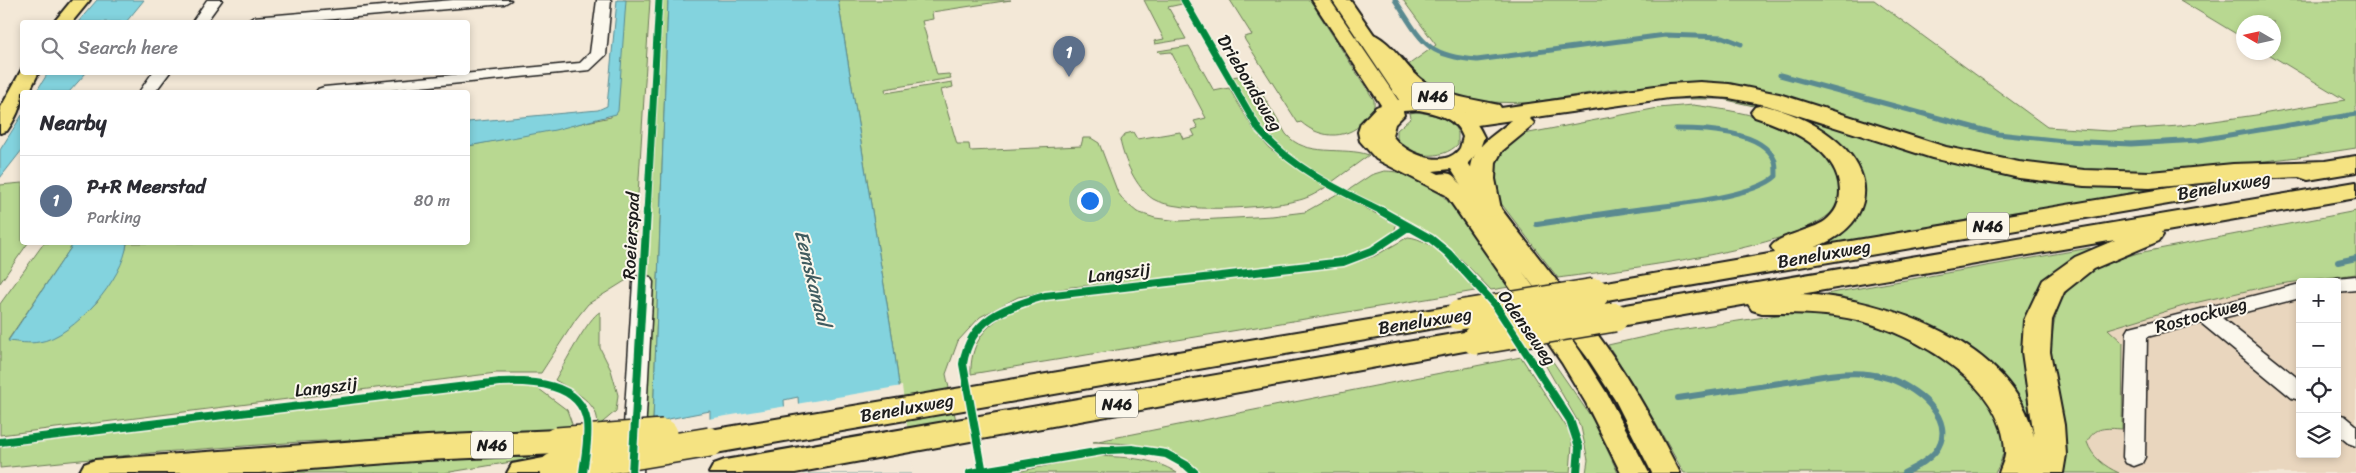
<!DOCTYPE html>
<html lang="en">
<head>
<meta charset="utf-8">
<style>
	:root { --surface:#fff; --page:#f7f7f7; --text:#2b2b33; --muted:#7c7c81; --line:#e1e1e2; --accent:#2563eb }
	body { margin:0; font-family:Sriracha,sans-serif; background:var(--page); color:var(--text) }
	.controls { position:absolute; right:15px; bottom:15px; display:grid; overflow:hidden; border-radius:5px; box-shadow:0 2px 8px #0003 }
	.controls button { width:45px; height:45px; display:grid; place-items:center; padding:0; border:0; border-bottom:1px solid var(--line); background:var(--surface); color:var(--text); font:25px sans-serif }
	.compass { position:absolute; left:2236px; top:15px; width:45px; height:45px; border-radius:50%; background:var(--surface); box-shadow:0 2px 8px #0003; rotate:279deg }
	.you { position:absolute; left:1089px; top:200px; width:18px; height:18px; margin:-12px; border:4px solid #fff; border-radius:50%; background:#1a73e8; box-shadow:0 0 0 8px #1a73e833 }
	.badge { display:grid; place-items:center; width:32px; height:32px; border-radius:50%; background:var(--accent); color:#fff; font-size:16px; font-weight:700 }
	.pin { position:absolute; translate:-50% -41px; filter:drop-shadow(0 1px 2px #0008) }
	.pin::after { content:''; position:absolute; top:26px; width:18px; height:15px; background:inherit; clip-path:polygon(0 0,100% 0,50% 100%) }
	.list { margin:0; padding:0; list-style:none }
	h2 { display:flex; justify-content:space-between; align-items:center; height:65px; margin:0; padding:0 20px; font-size:21px }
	h2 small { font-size:16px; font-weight:400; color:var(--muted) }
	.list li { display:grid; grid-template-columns:32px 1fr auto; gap:15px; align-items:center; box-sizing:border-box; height:90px; padding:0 20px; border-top:1px solid var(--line) }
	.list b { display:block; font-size:19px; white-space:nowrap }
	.list p { margin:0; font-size:16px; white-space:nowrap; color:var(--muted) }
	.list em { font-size:16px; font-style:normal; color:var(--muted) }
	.icon { flex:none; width:28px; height:28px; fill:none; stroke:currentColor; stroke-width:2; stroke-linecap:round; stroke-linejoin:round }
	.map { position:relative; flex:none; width:2356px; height:473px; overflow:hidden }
	.search { position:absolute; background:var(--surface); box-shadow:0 2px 8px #0003; left:20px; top:20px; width:450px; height:55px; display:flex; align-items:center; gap:12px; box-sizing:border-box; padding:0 18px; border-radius:5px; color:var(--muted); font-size:19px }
	.panel { position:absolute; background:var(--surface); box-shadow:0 2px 8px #0003; left:20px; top:90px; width:450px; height:155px; border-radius:5px }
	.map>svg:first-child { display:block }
	.built { fill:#e9d6be; fill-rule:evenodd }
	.green { fill:#b8d891; stroke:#6a7a56 }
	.water { fill:#83d3de; stroke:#5a8a90 }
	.pier { fill:#f3e8d7 }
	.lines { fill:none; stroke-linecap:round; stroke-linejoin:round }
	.stream-far1 { stroke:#5a8a90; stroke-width:5 }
	.stream { stroke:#5a8a90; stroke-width:6 }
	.minor-casing { stroke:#1c1c1c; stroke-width:3 }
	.major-casing { stroke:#1c1c1c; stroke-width:4 }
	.highway-casing { stroke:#1c1c1c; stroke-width:4 }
	.minor { fill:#fbf7ec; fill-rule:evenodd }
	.major { fill:#f5e382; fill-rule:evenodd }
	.highway { fill:#f5e382; fill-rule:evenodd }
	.highway-bridge-casing { stroke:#1c1c1c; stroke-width:32; stroke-linecap:butt }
	.highway-bridge { stroke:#f5e382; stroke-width:29 }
	.cycleway-far1-casing { stroke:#fbf7ec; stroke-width:9 }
	.cycleway-casing { stroke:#fbf7ec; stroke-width:11 }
	.cycleway-far1 { stroke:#00873e; stroke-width:7 }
	.cycleway { stroke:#00873e; stroke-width:8 }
	.labels { text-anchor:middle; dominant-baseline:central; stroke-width:4; stroke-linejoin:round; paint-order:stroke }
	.shield { fill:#fbf7ec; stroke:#5f5e5a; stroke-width:1 }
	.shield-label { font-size:16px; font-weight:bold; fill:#1c1c1c }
	.street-label { font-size:18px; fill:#1c1c1c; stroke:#fbf7ec }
	.water-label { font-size:19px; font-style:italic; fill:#405c60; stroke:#fbf7ec }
</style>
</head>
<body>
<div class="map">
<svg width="2356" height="473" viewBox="0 0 2356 473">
	<rect width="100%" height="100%" fill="#f3e8d7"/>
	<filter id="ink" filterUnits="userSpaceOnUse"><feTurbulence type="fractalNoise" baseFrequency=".02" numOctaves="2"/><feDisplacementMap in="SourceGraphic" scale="10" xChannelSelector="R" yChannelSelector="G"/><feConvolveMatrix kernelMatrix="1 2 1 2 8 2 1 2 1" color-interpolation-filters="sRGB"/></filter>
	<g filter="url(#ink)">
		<path class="built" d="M2356,231v242h-285l24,-194zM2300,282h37v172h-37z"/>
		<path class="green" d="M623,0h27l-17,276 -45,28 -12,15 -35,54h-45l-496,62v-131l44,-61h30l-66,97 49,-5 22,-17 18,-16 29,-53 1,-6 341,-1v-96l143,-29z
			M661,0h7l-15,422 -13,2z
			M838,0h173l-79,12 1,7 -11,2 15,54 12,-1 2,4 -66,11 1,4 66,-11 1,5 -12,3 16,54h12l1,7 111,-5 2,-8h8l8,5 19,50 7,9 12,10 18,6 25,3 92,-5 33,-4 34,-19 57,32 -2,9 -25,16 -22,8 -143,17 -133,12 -53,10 -38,20 -22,24 -12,33 13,61 -52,10 -14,-104z
			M1144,0h36l2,4 -14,3 18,32 -31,5 -1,-3 10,-2z
			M1230,0h80l64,100c1,8 -2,12 -7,18 -17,22 -46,22 -66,4l-3,1 -53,-83 -1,-3 8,-2z
			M1403,0h471l173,127 62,4 70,-5 77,-11 89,-15 -78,-47 7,-1v-30h-30l-1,16 -63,-38h176v148l-58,9 -125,15 -64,1 -69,-6 -72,-13 -274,-71 -79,6 -88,14 -39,-1 -21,-2 -37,-12 -26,-20 32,-23z
			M1189,46l25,45 15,-3 25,42 15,18 57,39c-10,7 -20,12 -31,14 -29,7 -117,13 -142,-2 -17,-11 -29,-39 -33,-59l5,-6 8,-2 4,7 43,-7 3,7 12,-3 -3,-6 6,-2 -4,-7 12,-3 -35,-66 -11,1 -2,-2z
			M1250,74l36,60c19,24 58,12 83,21l-37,27c-19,-11 -41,-24 -58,-39 -18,-17 -29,-44 -42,-66z
			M1689,96h31l54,9 167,52 247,27 -377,63c33,-21 66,-31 46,-76l-85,-61 -50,-11h-57l-162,23 -1,-2 146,-21z
			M1693,105c44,6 109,15 136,56 9,14 18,34 5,49 -37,40 -218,60 -276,68l-58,-76 -10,-19 -1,-15 12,-23 23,-11 134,-26z
			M1416,112c16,2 35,5 42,21v11c-16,17 -47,14 -61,-4v-10l14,-12 -1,-5z
			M1384,171c16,0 31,5 44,13 29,18 61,75 81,103l-18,3 -29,-30 -27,-21 -88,-48 24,-16z
			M22,183v59l6,1 -28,40v-98z
			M2356,211v63l-84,11 -82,19 -82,25 15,14 -1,86c-16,-1 -27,-3 -35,13 5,15 17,24 32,31h-59c-4,-46 -23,-147 8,-183 18,-21 44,-29 70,-37z
			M1408,237c25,2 54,34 67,54l-504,83c-2,-56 53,-71 98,-78l276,-30 30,-10z
			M2090,248l2,2c-19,10 -40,19 -53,37 -21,32 -9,117 -5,155l-95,-105 -148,-37z
			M600,312v36l11,22 7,25 -2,16 -19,16c5,-23 -25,-37 -42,-47 8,-13 34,-64 45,-68z
			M1784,314c25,-1 51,0 76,5 55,12 178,84 135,154h-311l-49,-86 -27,-42 58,-13z
			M1547,353l47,68 24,52h-32l2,-13 -7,-33 -42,-73z
			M1521,357l48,74 3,13 -2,29h-372c-27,-30 -67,-29 -105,-31z
			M491,385l44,1 32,24 5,14 -2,5 -26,5h-65l-179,8 -139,10 -161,16v-21z
			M1092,456c29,1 61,1 85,17h-164z
			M542,457l-98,16h-287l257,-14z"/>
		<path class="water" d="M97,0h47l-18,22h-48z
			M617,0h9l-8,111 -2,3 -61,16 -87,16v-24l130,-12 9,-4z
			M668,0h170l55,341 18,132h-108l-5,-76 -14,3 5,73h-79v-62l-57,11z
			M48,73v-1l38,1 -17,19h-33z
			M22,115v35l-22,28v-28z
			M74,243h53c-3,35 -53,94 -88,99 -10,2 -21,0 -31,-1z"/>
		<path class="pier" d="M902,386l11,87h-112l-5,-69z
			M787,406l4,67h-83v-54z"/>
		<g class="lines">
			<path class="stream-far1" d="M1395,0c27,41 30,56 82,60l188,-25 58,2 18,7
				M1780,75l218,59 66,7 67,3 68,-4 157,-26
				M1616,212c36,-5 137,-13 160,-36 0,-5 0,-11 -1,-15 -12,-31 -72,-32 -99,-32"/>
			<path class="stream" d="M1537,224l87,-13
				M2338,262l18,-4
				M1678,398c36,-5 73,-11 109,-16 32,-5 65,-14 97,-5 28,7 77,42 51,75 -8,10 -20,15 -31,21"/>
			<g class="minor-casing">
				<path id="minor" d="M207,0h15l-16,22h-14z
					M453,0h58l-7,4 -204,18h-54l8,-5z
					M597,0h14l-5,55 -16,15 -220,22h-54l2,-3 6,-2 256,-24 10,-10z
					M153,72h17l-15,20h-16z
					M643,275l7,2 3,5 -10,191h-22l12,-191 3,-5z
					M2356,276v14l-19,2v-10h-8l8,-4z
					M2300,284v14l-78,20 78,62v20l-8,-2 -91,-75 -54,14 -2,120 -3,6 -8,3 -8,-3 -3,-6 4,-125 3,-5z
					M2337,414l8,2 11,9v21l-8,-3 -11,-9z"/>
			</g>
			<g class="major-casing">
				<path id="major" d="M72,0h18l-18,22h-18z
					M1312,0h18l68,100h1l-67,-100h18l63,91c25,22 52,3 71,46l-5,14 -11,12c43,63 93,120 137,182 29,40 52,84 75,128h-28l-37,-73 -28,-43 -65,-86 58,80 26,41 43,81h-28l-35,-70 -24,-40 -116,-168 -70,-36 -16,-18 -2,-9 3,-9 15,-16 5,-2zM1419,110c19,4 37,8 44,27 -1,3 -2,8 -3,11 -15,23 -57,5 -68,-13l3,-11 9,-9 -1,-4zM1451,169l10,16c-6,-9 -10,-14 -22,-11l-6,-3z
					M22,69v3h17l-10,20h-7c0,15 -7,27 -15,39l-7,2v-24z"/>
			</g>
			<g class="highway-casing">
				<path id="highway" d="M1367,32c25,6 37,36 58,50 23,15 48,17 74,23l2,3 168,-24 31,-2 29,2 50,10 167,53 73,15 65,8 66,2 83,-8 92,-3 31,-5v16l-48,8 -9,-3 -66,3 -83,8 -66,-2 -65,-8 -87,-20 -166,-53 -37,-7 -29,-2 -31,2 -140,20 5,5 -4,5 -28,23 -6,11 -1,17 6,30 -4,6 -9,2 -9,-2c-5,-8 -6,-17 -7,-26 -7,-41 14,-46 40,-69l-49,7 -8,-2 -4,-5 4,-5 10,-2 -37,-11 -20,-11 -52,-53 3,-5z
					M1763,105c27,7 54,18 75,37 44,38 30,87 -23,105l371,-62 9,2 4,6 -4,6 -9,2 -591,101 -10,-2 -4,-7 4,-7 10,-2 180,-31 -4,-6c7,-12 40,-16 54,-26 10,-8 15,-17 15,-30 -1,-42 -52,-63 -85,-74l-4,-5 4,-5z
					M2356,182v16l-195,34 2,3 -4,6 -66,28 -29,23 -12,28 -2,32 14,73 2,30 -3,18h-32l1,-2 -1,2h-32c2,-7 7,-15 6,-22 -1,-67 -90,-117 -148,-131 -31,-7 -63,-7 -95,-7l-10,-3 -4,-6 -134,23 -10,-3 -4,-7 4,-7 10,-3zM2115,240l-40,17 -32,23 -19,40 -2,32 12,85c-18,-94 -149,-139 -233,-143z
					M1459,305l10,3 4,7 -4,7 -759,132 -11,-4 -5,-8 5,-8 11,-4z
					M1476,330l10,3 4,7 -4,7 -691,126h-86l5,-9 11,-4z
					M557,430l11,4 5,8 -5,8 -11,4 -130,6 -168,13h-180l5,-9 11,-4 332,-24z
					M554,456l11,3 5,9 -3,5h-60l5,-9z"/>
			</g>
			<use href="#minor" class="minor"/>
			<use href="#major" class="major"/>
			<use href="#highway" class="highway"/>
			<g class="highway-bridge-casing">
				<path id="highway-bridge" d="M1459,315l136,-22
					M1476,340l138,-23
					M557,442l106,-8
					M554,468l156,-26"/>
			</g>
			<use href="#highway-bridge" class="highway-bridge"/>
			<g class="cycleway-far1-casing">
				<path id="cycleway-far1" d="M1184,0l75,130c34,39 79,60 125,82
					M647,212l12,-212"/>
			</g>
			<g class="cycleway-casing">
				<path id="cycleway" d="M1381,211l50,28 17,14 48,53 74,114 9,27 -2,26
					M0,442l500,-60c31,-1 81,0 87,40 2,17 -2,35 -4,51
					M632,473l15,-262
					M970,473l138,-23 24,-1 34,5 20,11 9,8
					M983,473l-20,-109c7,-45 42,-57 82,-68l298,-34 29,-11 36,-24"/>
			</g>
			<use href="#cycleway-far1" class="cycleway-far1"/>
			<use href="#cycleway" class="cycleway"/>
		</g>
	</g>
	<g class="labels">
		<g class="shield">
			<rect x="1412" y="82.5" width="42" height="27" rx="4"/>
			<rect x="1967" y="212.5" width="42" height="27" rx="4"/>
			<rect x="1096" y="390.5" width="42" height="27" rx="4"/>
			<rect x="471" y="431.5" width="42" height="27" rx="4"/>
		</g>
		<g class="shield-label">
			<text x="1433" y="96">N46</text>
			<text x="1988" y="226">N46</text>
			<text x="1117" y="404">N46</text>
			<text x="492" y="445">N46</text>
		</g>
		<g class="street-label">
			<text transform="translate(1250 83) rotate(59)">Driebondsweg</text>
			<text transform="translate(2224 186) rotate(-10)">Beneluxweg</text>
			<text transform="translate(631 236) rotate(-87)">Roeierspad</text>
			<text transform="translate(1824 254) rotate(-10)">Beneluxweg</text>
			<text transform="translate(1119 273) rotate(-7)">Langszij</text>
			<text transform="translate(2201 315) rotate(-15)">Rostockweg</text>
			<text transform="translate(1425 321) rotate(-9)">Beneluxweg</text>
			<text transform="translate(1527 328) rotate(55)">Odenseweg</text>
			<text transform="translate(326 387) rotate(-7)">Langszij</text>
			<text transform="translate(907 408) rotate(-10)">Beneluxweg</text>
		</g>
		<g class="water-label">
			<text transform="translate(813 278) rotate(76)">Eemskanaal</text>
		</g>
	</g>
</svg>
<div class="controls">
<button>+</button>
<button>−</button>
<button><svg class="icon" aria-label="locate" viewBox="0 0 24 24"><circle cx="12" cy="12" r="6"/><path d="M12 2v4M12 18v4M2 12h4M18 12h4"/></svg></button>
<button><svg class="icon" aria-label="layers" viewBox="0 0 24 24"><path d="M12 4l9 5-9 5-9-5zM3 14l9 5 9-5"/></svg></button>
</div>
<svg class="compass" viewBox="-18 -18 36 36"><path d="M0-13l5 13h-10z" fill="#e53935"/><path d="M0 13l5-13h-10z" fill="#7c7c81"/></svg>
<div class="you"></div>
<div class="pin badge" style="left:1069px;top:77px;background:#5c6f8a">1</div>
<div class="search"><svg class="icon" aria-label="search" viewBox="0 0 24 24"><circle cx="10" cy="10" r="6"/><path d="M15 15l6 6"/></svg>Search here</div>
<section class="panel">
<h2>Nearby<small></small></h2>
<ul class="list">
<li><span class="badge" style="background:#5c6f8a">1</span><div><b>P+R Meerstad</b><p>Parking</p></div><em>80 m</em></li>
</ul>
</section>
</div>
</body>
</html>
